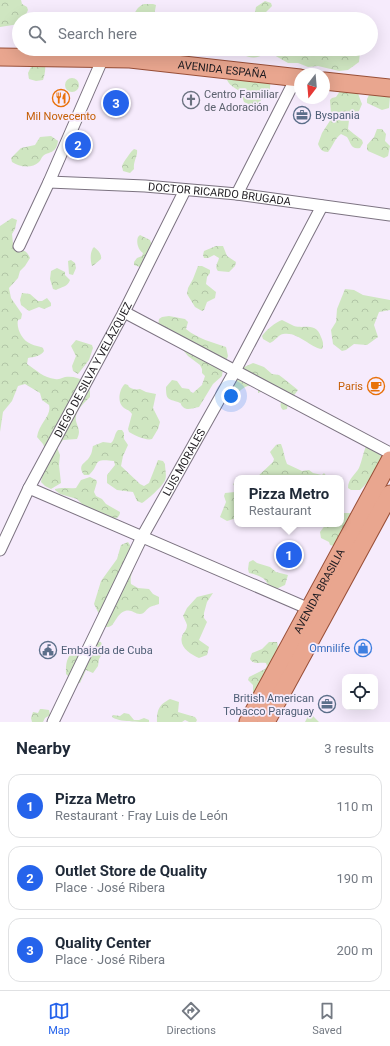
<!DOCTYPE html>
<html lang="en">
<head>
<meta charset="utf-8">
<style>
	:root { --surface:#fff; --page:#f6f6f7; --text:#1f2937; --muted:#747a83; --line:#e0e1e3; --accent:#2563eb }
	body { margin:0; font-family:Roboto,sans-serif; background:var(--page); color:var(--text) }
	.controls { position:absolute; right:12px; bottom:12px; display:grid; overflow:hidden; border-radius:8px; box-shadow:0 4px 16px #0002 }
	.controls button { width:36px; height:36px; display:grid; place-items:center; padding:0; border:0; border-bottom:1px solid var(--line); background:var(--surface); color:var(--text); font:20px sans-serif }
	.compass { position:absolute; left:294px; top:68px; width:36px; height:36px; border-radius:50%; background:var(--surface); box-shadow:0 4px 16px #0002; rotate:196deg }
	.you { position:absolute; left:231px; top:396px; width:14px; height:14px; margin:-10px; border:3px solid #fff; border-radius:50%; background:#1a73e8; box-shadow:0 0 0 6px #1a73e833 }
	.badge { display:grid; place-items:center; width:26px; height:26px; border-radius:50%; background:var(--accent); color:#fff; font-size:13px; font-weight:700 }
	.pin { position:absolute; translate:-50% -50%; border:2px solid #fff; box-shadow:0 1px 4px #0006 }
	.popup { position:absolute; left:234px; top:475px; width:110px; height:52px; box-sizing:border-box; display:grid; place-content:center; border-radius:8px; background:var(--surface); filter:drop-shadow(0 1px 3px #0005); font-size:13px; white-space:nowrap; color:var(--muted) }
	.popup b { font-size:15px; color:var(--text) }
	.popup::after { content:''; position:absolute; left:50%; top:100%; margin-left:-8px; border:8px solid transparent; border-top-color:var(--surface) }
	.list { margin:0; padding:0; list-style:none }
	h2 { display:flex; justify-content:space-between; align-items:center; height:52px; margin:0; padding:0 16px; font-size:17px }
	h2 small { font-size:13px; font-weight:400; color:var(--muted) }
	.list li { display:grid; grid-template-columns:26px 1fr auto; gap:12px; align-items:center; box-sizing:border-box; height:64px; margin:0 8px 8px; padding:0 8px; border:1px solid var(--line); border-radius:12px }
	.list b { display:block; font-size:15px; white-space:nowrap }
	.list p { margin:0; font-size:13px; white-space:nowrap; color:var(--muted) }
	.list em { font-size:13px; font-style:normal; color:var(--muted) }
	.icon { flex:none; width:22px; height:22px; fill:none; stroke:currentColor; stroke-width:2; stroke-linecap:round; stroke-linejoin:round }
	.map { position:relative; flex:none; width:390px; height:722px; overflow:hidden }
	.search { position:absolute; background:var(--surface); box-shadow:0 4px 16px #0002; left:12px; right:12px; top:12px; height:44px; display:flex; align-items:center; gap:10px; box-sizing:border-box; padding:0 14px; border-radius:22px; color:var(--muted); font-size:15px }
	.sheet { height:268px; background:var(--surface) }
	nav { display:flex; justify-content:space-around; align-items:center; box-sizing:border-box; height:56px; border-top:1px solid var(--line); background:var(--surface); font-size:11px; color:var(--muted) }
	nav a { display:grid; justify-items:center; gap:2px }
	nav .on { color:var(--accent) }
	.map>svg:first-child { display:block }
	.forest { fill:url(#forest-crowns) }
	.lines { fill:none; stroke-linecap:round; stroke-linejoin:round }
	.street-casing { stroke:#7c7381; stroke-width:13 }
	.primary-casing { stroke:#994f38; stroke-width:19 }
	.street { stroke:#fff; stroke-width:11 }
	.primary { stroke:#e9a68f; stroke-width:17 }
	.labels { text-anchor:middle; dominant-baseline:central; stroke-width:3.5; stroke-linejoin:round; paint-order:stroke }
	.street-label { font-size:11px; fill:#1f1c21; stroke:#f6ebfc }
	.worship-label { font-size:11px; fill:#5b616d; stroke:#f6ebfc; text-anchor:start }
	.service-label { font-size:11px; fill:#4e5e75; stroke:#f6ebfc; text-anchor:start }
	.food-label { font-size:11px; fill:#c56008; stroke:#f6ebfc }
	.shop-label { font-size:11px; fill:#366cbe; stroke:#f6ebfc; text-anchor:end }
</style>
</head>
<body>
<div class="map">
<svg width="390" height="722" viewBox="0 0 390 722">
	<defs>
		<pattern id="forest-crowns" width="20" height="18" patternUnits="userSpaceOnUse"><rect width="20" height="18" fill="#cfe6c1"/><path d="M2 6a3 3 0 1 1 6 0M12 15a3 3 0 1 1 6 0" fill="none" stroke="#b1c5a6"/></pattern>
	</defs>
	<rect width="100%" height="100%" fill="#f6ebfc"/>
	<path class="forest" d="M0,0h21l1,4 5,3 1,3 -4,9h-5v5l-19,3z
		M265,1l6,2 1,3 -6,6 -1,7h-9l-1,-7 1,-5z
		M144,4h9l3,1 -2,11 -5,3h-14c-2,-6 3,-13 9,-15z
		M193,49h30c-13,2 -10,9 -26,6z
		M246,49h23c-5,8 -17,11 -25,6l-1,-2z
		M274,49h45l18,4 7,-4h14l2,3 -1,10 -11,8 -9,1 -21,-5 -10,1 -10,-4h-10l-14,-8 -1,-2z
		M32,65l13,1c1,2 -1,12 -2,14l-7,1 -7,-2 -1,-6z
		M231,78l39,3c2,16 -8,13 -11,24 -4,2 -11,-1 -15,-3l-3,-9c-4,-5 -11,-6 -14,-13z
		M65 85a7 7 0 1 1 14 0a7 7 0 1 1-14 0Z
		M340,91h17c2,4 3,9 5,13l-3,7 -10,9 -1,9 6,5 8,6 1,3 -3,5c-9,2 -9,-5 -13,-11l-6,-3c-6,4 -8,12 -13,18 -6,0 -8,-3 -10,-8l4,-11 11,-17 -2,-2 -1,-14 2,-2 4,-1z
		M371,94l19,3 -1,11 -7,2 -15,-7v-4l2,-4z
		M377,129h5l4,5 -1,7 5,5 -2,10 -4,2 -16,-7 -1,-2v-4l7,-8z
		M51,136l7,5c-2,14 -10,10 -15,15 -2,2 -2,4 -4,6 -7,7 -20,5 -27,0l-1,-4 10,-10 14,-3 5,-8z
		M134,149l3,1c1,6 -4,11 -3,19l-4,4 -7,-2 -1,-5c1,-3 9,-15 12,-17z
		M12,218l5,2 -2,9 -3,5 1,10 3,5c7,2 10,0 14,9l-5,8 -5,5 -2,7 -9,10 2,10 11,16 -1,5 -3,1c-2,8 4,21 13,24 4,2 8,2 12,4l1,3c-3,5 -10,6 -16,7l-1,6c9,6 17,14 28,15 4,1 6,-1 10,-2 8,-1 14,1 22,5l3,9v6c-6,6 -16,15 -14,24 2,8 5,9 1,18l-14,1 -5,7v3l2,5 -1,10 2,18 -10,6 -6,-3 -4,-4c2,-13 10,-15 9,-29l-4,-2 -3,-7 -6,-7c2,-14 15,-21 12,-32l-7,-5 -2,-7 -15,-9 -7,2 -6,15 -9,11 -3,20v-206z
		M140,235l10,5 2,5 -10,22h-2l-6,-2v-3l3,-4 5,-2 1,-3c-5,-3 -7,-11 -5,-16z
		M216,246h7l4,10 9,6 -1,4 -6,6 -11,-1c-4,-5 0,-8 1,-13l-5,-3 -6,3h-4l-1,-3 1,-4z
		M94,247c4,3 8,7 7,12l-7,6 -2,1c-2,-6 -2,-15 2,-19z
		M71,260l4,3 1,5 -3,7 -4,-1 -1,-13z
		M198,266h4l8,4v3l-3,4 -1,7 10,8 -1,6 -8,4 -3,8 -2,1 -7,-4 -8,-13 1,-6 5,-9z
		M57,268l8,4v3l5,5c-2,7 -9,7 -14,10l-3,-1 -3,-10 1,-8z
		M345,289l9,1 9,5 27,5v10l-11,2 -5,13 4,12 -11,8 -13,-1 -8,6 -4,1 -9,-7 -2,-14 5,-8 1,-13z
		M22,293l8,1 8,7h4l5,-3 4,5v3l-7,3 -5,-2 -10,4 -8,-6 -1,-5z
		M169,316l16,3 3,3 -2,7c12,10 26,13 40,18l2,9 -5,12 -1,8 -9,8 -14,23c-6,1 -12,4 -16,0 -4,-4 0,-3 -5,-5 -10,-3 -12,-2 -12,-15l6,-7 5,1 5,7 7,1 2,3 2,1 9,-8 3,-9 -3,-3v-4l-2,-4 -12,-9 -10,-12 -20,-18 1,-7 3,-2z
		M282,320c4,2 8,4 12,6 10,3 22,-4 27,11 2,5 3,7 1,12 -13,-2 -24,-18 -39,-15 -5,1 -8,7 -13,9l-7,-4 -1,-3c4,-6 14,-14 20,-16z
		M76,340l16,5 1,3 -4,12 -11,14 -5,-3 -1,-5 4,-10 -5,-10z
		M253,363l11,4 8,7 7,1 4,3 15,12c-5,8 -9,7 -11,19l-4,1c-4,-4 -2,-7 -1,-11l-19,-8 -5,2v-3l2,-5c-9,0 -15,0 -21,7l-5,-2 -2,-10 8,-11z
		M125,384l3,1 1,2c3,2 7,3 11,2l6,3 10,2 -3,14 7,14 -2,7 -6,10c-6,2 -18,-4 -23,-7l-1,-3 4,-15c-3,-5 -7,-4 -10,-8 -5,-6 -2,-18 3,-22z
		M118,430h4l2,3v6l4,6 -5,11 -2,10 19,18 4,2 5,-3 9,-23 5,1 2,3c0,5 2,12 0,16 -1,5 -19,21 -23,23l-5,-2 -4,-9 -16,-2 -10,-7v-8l8,-10 -1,-4c-23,-3 -13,3 -25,14h-5c-8,-11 3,-12 6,-19 2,-3 2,-6 3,-10l10,-4 8,1c4,-3 3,-9 7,-13z
		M279,444h2c3,7 3,13 6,20l15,7 7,-1 4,3 9,2 2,-2 4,5h-72l17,-16 1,-3 -4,-7 6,-7z
		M366,446c7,3 11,7 17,11l-11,21 -12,12h-9l-3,-2c0,-9 7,-13 11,-20 3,-7 4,-15 7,-22z
		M90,477l6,3 1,2 -3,10 2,4 6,3 4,5 14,8c0,3 -2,6 -6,7l-30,-13 -7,-7 -17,-5 -5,-4v-1c7,-2 14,0 21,-1l5,-8z
		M237,481v37l-10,3 -7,-4 6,-15 -2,-6 1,-3 10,-1 1,-3 -3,-5z
		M341,513h11l-1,4 -17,29 -4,-1 -1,-3 -8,-4 -1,-6 6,-8h15z
		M128,542l2,3v4l8,6c-1,10 -9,18 -7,29l7,4 11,1 4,5 6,3v7c-3,1 -7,2 -9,3 -4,2 -5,7 -10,7 -6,0 -8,-5 -15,-3 -13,5 -8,22 -26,14v-11l-5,-10 7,-23 16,-22 4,-14z
		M253,560l4,3 13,4 6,5 12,3 -3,10 -11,5c-5,-3 -6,-6 -9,-10 -4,-4 -11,-6 -16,-7l-1,-4 1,-7z
		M213,593l-6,9 -3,11v5l3,4 -8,18 10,7 -2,8 -8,3c-9,-4 -22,-12 -16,-24 2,-3 4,-5 4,-9 -1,-3 -3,-7 -4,-9l4,-8 10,-11z
		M94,641l7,1 3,9 -5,8 -1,7 -5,7 -7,-3 -6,13 -6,-1 -8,-8c-1,-26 11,-21 28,-33z
		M269,642h8l1,6 -22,46 -3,-2v-7l-5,-5 1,-3 16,-8 2,-3 -1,-3c-6,-1 -13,2 -16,-4l2,-6 10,-4z
		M170,699l9,3 -1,10 17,5 2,3 -1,2h-7l-4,-2 -3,2h-25c0,-13 2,-17 13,-23z
		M40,709h2l7,1 1,5 -5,3 -2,4h-11l-1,-4 2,-6 5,1z
		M124,713l5,1 5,6h5l5,-2 5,2v2c-10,0 -30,0 -37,-5l1,-2 7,1z
		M308,716h5l6,6h-14z"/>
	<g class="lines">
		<g class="street-casing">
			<g id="street">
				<path id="s1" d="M49,182l96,4 92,8 153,21"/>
				<path d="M237,194l59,-116"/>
				<path d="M19,246l30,-64 54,-124"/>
				<path d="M124,312l266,141"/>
				<path d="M29,488l285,123"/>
				<path id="s2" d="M0,550l29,-62 95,-176 61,-122"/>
				<path id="s3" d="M53,722l89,-185 93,-166 87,-165"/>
			</g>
		</g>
		<g class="primary-casing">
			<g id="primary">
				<path id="s4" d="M0,57l130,2 170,19"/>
				<path d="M324,81l66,7"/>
				<path id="s5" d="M248,722l142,-262"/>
				<path d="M266,722l124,-228"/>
			</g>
		</g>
		<use href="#street" class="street"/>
		<use href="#primary" class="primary"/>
	</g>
	<defs>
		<g id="restaurant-ring" transform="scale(0.9)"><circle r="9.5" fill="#f6ebfc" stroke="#e8710a" stroke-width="1.5"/><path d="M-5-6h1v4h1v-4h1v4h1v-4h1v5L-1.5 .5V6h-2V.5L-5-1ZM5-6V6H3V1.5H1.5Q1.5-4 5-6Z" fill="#e8710a"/></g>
		<g id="church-ring" transform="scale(0.9)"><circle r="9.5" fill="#f6ebfc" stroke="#6b7280" stroke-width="1.5"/><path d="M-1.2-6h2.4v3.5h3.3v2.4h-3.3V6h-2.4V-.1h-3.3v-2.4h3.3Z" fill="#6b7280"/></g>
		<g id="office-ring" transform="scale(0.9)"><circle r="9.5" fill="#f6ebfc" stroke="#5c6f8a" stroke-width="1.5"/><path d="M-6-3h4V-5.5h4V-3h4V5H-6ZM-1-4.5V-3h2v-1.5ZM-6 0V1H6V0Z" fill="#5c6f8a"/></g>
		<g id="cafe-ring" transform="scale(0.9)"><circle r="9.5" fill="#f6ebfc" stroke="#e8710a" stroke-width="1.5"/><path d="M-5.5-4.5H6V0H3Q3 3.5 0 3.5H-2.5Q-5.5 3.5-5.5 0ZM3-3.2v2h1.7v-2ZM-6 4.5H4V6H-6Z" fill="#e8710a"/></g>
		<g id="shop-ring" transform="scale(0.9)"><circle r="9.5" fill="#f6ebfc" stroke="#3f7fe0" stroke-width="1.5"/><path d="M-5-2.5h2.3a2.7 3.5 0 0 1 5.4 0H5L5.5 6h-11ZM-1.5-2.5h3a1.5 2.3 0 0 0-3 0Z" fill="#3f7fe0"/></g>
		<g id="civic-ring" transform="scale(0.9)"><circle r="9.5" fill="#f6ebfc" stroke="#5c6f8a" stroke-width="1.5"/><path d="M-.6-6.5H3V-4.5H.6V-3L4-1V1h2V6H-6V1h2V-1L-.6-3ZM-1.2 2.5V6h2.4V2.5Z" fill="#5c6f8a"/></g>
	</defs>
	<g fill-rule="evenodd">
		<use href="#restaurant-ring" x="61" y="98"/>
		<use href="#church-ring" x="191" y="100"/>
		<use href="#office-ring" x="302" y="115"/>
		<use href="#cafe-ring" x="376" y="386"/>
		<use href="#shop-ring" x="363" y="648"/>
		<use href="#civic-ring" x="48" y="650"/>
		<use href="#office-ring" x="327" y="704"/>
	</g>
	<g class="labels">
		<g class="street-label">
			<text stroke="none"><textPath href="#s4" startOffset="223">AVENIDA ESPAÑA</textPath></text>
			<text stroke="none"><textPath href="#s1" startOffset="171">DOCTOR RICARDO BRUGADA</textPath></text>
			<text stroke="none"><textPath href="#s2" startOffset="203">DIEGO DE SILVA Y VELÁZQUEZ</textPath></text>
			<text stroke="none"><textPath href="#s3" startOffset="291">LUIS MORALES</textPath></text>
			<text stroke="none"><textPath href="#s5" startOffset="149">AVENIDA BRASILIA</textPath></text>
		</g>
		<g class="worship-label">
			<text x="204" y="94">Centro Familiar<tspan x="204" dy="13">de Adoración</tspan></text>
		</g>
		<g class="service-label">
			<text x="315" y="115">Byspania</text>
			<text x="61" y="650">Embajada de Cuba</text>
			<text x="314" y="698" text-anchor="end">British American<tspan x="314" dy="13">Tobacco Paraguay</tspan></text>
		</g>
		<g class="food-label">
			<text x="61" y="116">Mil Novecento</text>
			<text x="363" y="386" text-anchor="end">Paris</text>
		</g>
		<g class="shop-label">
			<text x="350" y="648">Omnilife</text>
		</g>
	</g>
</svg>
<div class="controls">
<button><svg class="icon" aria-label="locate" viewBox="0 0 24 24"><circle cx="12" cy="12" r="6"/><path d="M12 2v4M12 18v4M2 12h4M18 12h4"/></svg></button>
</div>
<svg class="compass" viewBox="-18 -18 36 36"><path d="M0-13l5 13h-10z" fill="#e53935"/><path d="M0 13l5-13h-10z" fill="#747a83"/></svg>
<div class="you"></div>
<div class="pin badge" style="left:289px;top:555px">1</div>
<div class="popup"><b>Pizza Metro</b>Restaurant</div>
<div class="pin badge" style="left:78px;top:145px">2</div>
<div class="pin badge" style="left:116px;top:103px">3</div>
<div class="search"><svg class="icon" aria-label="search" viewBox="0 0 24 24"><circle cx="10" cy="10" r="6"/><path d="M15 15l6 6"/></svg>Search here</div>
</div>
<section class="sheet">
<h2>Nearby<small>3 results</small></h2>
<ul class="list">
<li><span class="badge">1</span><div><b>Pizza Metro</b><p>Restaurant · Fray Luis de León</p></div><em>110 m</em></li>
<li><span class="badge">2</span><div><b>Outlet Store de Quality</b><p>Place · José Ribera</p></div><em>190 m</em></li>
<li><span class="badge">3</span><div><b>Quality Center</b><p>Place · José Ribera</p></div><em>200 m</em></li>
</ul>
</section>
<nav>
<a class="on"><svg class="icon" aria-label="map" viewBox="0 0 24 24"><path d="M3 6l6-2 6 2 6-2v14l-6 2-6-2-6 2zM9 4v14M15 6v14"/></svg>Map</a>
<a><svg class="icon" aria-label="directions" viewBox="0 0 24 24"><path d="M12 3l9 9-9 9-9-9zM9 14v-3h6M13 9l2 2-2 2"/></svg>Directions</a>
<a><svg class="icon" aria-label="saved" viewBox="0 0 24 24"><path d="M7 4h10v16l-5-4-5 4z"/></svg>Saved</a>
</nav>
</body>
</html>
